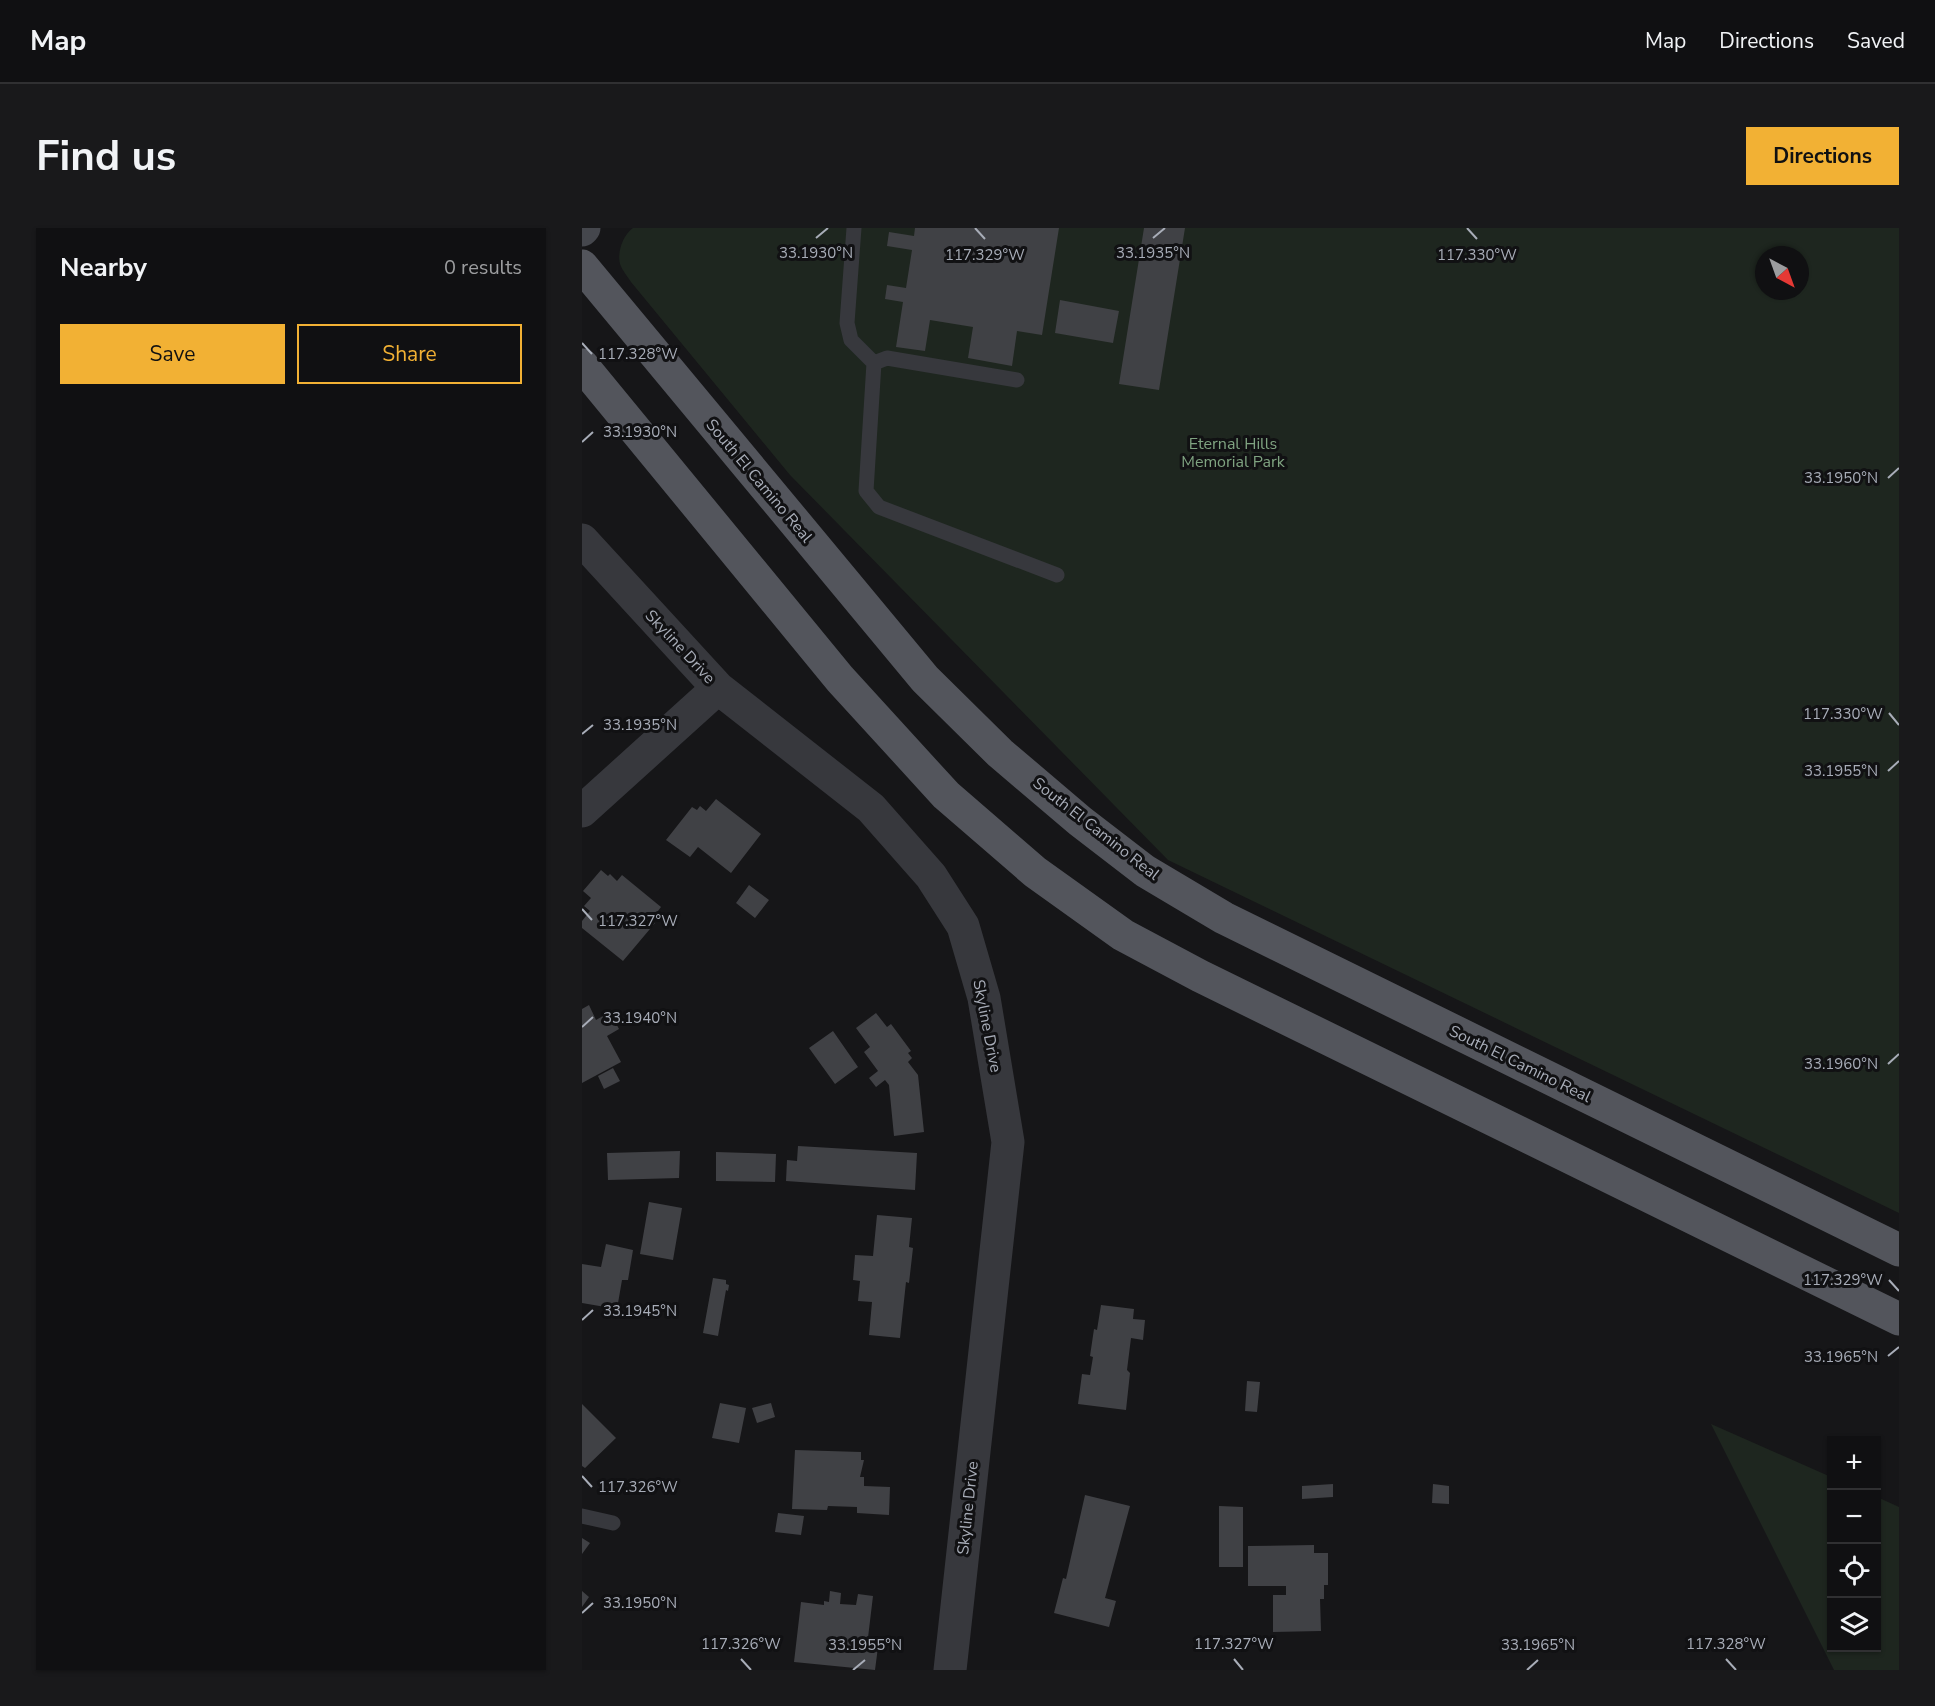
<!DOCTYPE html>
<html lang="en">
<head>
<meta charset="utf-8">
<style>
	:root { --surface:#101012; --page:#19191b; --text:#f1f3f6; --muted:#9c9d9f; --line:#303032; --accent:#f2b134 }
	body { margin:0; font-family:"Nunito Sans",sans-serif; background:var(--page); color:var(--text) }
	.controls { position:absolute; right:18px; bottom:18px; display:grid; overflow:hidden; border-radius:0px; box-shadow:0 2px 4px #0004 }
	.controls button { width:54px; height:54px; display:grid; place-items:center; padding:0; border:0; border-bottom:2px solid var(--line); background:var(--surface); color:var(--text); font:30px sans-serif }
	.compass { position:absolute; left:1173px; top:18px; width:54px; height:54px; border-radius:50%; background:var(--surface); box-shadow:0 2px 4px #0004; rotate:139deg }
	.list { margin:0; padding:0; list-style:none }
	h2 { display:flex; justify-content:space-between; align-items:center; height:78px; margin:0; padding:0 24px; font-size:26px }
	h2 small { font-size:20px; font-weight:400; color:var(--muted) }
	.actions { display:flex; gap:12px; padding:18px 24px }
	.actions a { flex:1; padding:14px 0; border:2px solid var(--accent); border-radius:0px; text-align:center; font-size:21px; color:var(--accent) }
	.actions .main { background:var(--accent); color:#111 }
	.icon { flex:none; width:33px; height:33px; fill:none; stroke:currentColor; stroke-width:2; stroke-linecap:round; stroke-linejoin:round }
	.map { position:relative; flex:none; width:1317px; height:1442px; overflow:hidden; border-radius:0px }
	header { display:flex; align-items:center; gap:36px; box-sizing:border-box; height:84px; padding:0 30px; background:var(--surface); border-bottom:2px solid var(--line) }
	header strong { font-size:28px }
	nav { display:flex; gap:33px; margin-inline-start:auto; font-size:21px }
	.intro { display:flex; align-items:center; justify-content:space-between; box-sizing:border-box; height:144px; padding:0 36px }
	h1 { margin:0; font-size:42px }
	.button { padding:15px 27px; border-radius:0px; background:var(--accent); color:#111; font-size:21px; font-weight:700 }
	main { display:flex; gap:36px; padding:0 36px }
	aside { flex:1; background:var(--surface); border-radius:0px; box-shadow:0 2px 4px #0004 }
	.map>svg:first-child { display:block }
	.green { fill:#1e261f; fill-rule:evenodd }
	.building { fill:#404145 }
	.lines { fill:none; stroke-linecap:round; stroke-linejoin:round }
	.service { stroke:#37383d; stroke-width:15 }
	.tertiary { stroke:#37383d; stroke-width:33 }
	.secondary { stroke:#45474d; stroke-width:33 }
	.primary { stroke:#53555c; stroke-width:33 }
	.ticks { fill:none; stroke:#a8adb8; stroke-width:2 }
	.labels { text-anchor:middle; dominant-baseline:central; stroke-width:6; stroke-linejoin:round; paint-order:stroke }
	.park-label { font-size:16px; fill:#7fa381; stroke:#111113 }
	.street-label { font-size:16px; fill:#a8adb8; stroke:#111113 }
	.ticks-label { font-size:15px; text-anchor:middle; fill:#a8adb8; stroke:#111113; stroke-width:6; stroke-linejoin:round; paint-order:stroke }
</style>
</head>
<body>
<header>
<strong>Map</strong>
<nav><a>Map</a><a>Directions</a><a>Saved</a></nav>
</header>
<div class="intro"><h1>Find us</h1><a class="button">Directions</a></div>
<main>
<aside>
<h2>Nearby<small>0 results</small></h2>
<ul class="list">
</ul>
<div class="actions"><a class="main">Save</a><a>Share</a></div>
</aside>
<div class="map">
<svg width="1317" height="1442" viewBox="0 0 1317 1442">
	<rect width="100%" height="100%" fill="#161618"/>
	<path class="green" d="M51,0h1266v985l-731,-353 -378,-385 -159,-193c-3,-5 -9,-12 -11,-18 -3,-12 3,-29 13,-36zM1182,27h36v36h-36z
		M1129,1196l120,53 1,171h44l1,-151 22,10v163h-65z"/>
	<path class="building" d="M333,0h144l-17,107 -25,-4 -5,35 -44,-8 5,-31 -43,-7 -5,31 -29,-4 7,-45 -18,-3 2,-14 19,3 6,-38 -25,-4 2,-14 25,4z
		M562,0h41l-26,162 -40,-6z
		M478,72l59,11 -6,32 -58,-10z
		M134,571l45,35 -30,39 -33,-26 -8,10 -24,-17 26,-33 5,3 3,-4 6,5z
		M19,642l7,6 2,-2 7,7 5,-6 39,32 -10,13 4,3 -32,38 -41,-33v-7l8,-10 -6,-5 7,-8 -8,-7z
		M167,657l20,15 -14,18 -19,-15z
		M7,777l7,15 14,-8 9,17 -12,7 14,26 -39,21v-74z
		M294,785l11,14 4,-3 20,27 -3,2 4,5 -4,4 10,13 6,57 -30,4 -5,-51 -4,-5 -9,7 -7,-9 9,-7 -14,-19 6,-5 -14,-19z
		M251,803l25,36 -23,17 -26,-36z
		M31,840l7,13 -16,8 -6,-13z
		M216,918l119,7 -2,37 -129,-9 1,-21 10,1z
		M98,923l-1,27 -71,2 -1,-27z
		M134,924l60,2 -1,28 -59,-1z
		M67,974l33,6 -9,52 -33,-6z
		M295,987l35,3 -3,29 4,1 -4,35 -3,-1 -6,56 -31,-3 3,-33 -14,-1 2,-20 -7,-1 2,-25 18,1z
		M24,1016l27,6 -5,30h-6l-5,29 -35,-6v-39l19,3z
		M131,1050l13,2v4l3,1 -1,6 -2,-1 -8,46 -15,-3z
		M519,1077l33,4 -1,10 12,1 -2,20 -12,-2 -4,32 3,3 -4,37 -48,-6 4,-30 8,1 3,-18 -3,-1 4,-27 3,1z
		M665,1153l13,1 -3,30 -12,-1z
		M138,1175l26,5 -7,35 -27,-5z
		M189,1175l4,14 -18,6 -5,-15z
		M0,1176l34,34 -31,30 -3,-2z
		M213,1222l66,2v8h3l-4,17h4v9l26,1 -1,28 -32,-2v-6l-29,-1 -1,4 -35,-1z
		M751,1256v13l-31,2v-13z
		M851,1256l16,2v18l-17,-1z
		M503,1267l45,11 -25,92 11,3 -7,26 -55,-14 9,-35 3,1z
		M637,1278l24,1v60h-24z
		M196,1285l26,3 -3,19 -26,-3z
		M0,1310l8,5 -8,11z
		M732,1317v8h14v32h-4v14h-4l1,32 -48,1v-37h13v-9h-38v-40z
		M0,1363l7,6 -7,10z
		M248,1363l11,2 -1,11 16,1 2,-11 15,2 -6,50 11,1 -3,23 -81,-8 7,-60 23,3v-4l5,1z"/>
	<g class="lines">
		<path class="service" d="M272,0l-7,95 4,17 23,23 -8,128 13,16 178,68
			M292,135l13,-5 130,22
			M0,1288l31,7"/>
		<path class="tertiary" d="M0,312l136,148 153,120 60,68 32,50 21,72 24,144 -58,528
			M0,583l136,-123"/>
		<path class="secondary" d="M0,2l2,-2"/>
		<path class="primary" d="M0,38l343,413 75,74 80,68 65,50 79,47 675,332
			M0,137l258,314 106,116 89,77 88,63 77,41 699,343"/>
	</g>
	<path class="ticks" d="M393,0l10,11M885,0l10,11M234,10l12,-10M571,10l12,-10M0,115l10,11M0,214l11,-10M1306,250l11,-10M1307,485l10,12M0,506l11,-9M1306,543l11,-10M0,681l10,11M0,799l11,-10M1306,836l11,-10M1307,1052l10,11M0,1092l11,-10M1306,1128l11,-9M0,1248l10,11M0,1385l11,-10M159,1431l10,11M652,1431l9,11M1144,1431l10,11M271,1442l12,-10M945,1442l11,-10"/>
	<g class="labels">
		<g class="park-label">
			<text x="651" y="216">Eternal Hills<tspan x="651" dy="18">Memorial Park</tspan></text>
		</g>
		<g class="street-label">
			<text transform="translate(177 253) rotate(50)">South El Camino Real</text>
			<text transform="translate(98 419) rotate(47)">Skyline Drive</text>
			<text transform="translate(514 601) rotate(38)">South El Camino Real</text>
			<text transform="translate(405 798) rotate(79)">Skyline Drive</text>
			<text transform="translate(938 836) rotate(26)">South El Camino Real</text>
			<text transform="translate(386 1280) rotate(-84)">Skyline Drive</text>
		</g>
	</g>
	<g class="ticks-label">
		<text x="234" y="30">33.1930°N</text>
		<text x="571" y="30">33.1935°N</text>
		<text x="403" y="32">117.329°W</text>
		<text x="895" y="32">117.330°W</text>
		<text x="56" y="131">117.328°W</text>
		<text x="58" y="209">33.1930°N</text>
		<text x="1259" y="255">33.1950°N</text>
		<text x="1261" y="491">117.330°W</text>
		<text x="58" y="502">33.1935°N</text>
		<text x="1259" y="548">33.1955°N</text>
		<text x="56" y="698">117.327°W</text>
		<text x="58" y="795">33.1940°N</text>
		<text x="1259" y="841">33.1960°N</text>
		<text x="1261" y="1057">117.329°W</text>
		<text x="58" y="1088">33.1945°N</text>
		<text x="1259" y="1134">33.1965°N</text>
		<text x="56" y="1264">117.326°W</text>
		<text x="58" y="1380">33.1950°N</text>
		<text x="159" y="1421">117.326°W</text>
		<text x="652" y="1421">117.327°W</text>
		<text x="1144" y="1421">117.328°W</text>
		<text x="283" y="1422">33.1955°N</text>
		<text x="956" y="1422">33.1965°N</text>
	</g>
</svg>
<div class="controls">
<button>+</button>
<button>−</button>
<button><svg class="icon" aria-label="locate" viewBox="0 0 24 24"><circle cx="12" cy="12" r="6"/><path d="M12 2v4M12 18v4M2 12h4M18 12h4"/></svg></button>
<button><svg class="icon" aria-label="layers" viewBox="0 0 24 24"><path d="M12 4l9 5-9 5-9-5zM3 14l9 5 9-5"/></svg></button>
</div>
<svg class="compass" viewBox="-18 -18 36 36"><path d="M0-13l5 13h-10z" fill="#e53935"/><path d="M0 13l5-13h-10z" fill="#9c9d9f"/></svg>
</div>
</main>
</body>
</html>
